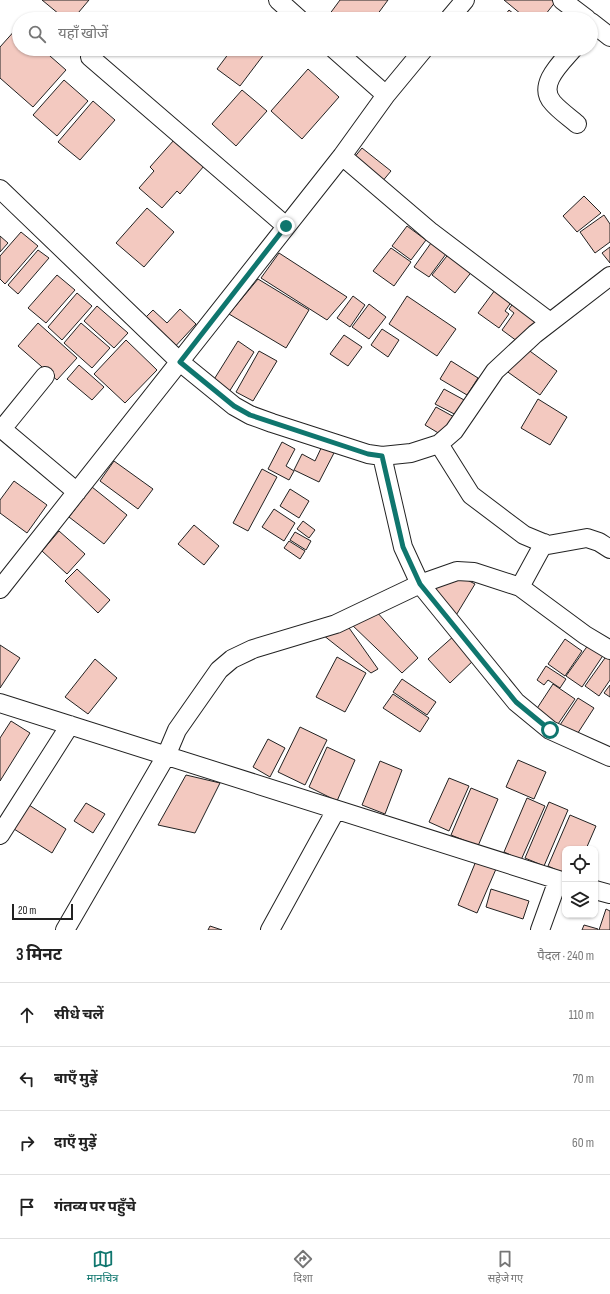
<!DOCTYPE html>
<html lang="hi">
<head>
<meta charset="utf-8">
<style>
	:root { --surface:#fff; --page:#f2f2f2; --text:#222; --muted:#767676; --line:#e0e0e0; --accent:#0f766e }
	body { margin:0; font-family:"Sofia Sans Condensed","Noto Sans Devanagari",sans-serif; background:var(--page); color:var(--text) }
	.controls { position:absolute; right:12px; bottom:12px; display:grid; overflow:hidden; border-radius:8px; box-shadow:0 1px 3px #0004 }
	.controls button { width:36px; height:36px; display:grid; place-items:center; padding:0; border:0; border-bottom:1px solid var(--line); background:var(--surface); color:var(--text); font:20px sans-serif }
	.scale { position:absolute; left:12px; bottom:10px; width:61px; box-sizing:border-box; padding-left:4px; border:2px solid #222; border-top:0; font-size:11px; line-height:14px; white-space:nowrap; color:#222; -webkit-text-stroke:3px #fff; paint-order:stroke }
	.stop { position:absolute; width:12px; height:12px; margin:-9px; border:3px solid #0f766e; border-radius:50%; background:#fff }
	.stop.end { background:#0f766e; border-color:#fff; box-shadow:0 1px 4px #0008 }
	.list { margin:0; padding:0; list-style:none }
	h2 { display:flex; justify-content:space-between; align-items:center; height:52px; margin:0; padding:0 16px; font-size:17px }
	h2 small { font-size:13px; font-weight:400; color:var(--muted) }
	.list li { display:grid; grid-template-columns:26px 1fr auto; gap:12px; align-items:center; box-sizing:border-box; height:64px; padding:0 16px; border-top:1px solid var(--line) }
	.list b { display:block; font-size:15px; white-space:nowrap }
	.list em { font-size:13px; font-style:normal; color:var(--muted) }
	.icon { flex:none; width:22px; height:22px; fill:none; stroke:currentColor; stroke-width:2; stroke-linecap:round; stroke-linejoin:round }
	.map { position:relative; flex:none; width:610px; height:930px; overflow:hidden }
	.search { position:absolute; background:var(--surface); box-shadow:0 1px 3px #0004; left:12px; right:12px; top:12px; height:44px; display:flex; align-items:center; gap:10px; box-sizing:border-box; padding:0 14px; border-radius:22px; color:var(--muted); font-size:15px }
	.sheet { height:308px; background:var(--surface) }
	nav { display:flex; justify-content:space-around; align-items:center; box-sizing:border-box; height:56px; border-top:1px solid var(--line); background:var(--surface); font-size:11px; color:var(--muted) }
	nav a { display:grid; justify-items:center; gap:2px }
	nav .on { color:var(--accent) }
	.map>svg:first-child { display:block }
	.building { fill:#f3c9c0; stroke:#222 }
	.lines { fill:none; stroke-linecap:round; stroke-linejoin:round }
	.minor-casing { stroke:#222; stroke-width:20 }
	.minor { stroke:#fff; stroke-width:18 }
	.route { stroke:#0f766e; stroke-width:5 }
</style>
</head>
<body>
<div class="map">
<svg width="610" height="930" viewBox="0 0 610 930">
	<rect width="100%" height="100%" fill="#fff"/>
	<path class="building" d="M42,0h47l-16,19h-8z
		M340,0h48l-14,19h-48z
		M504,0h50l2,1 -14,18h-15z
		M509,10l11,9h-18z
		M17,28l2,1v20h23l24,21 -33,37 -33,-29v-31z
		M232,49h36l-28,37 -23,-17z
		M308,69l31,28 -37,42 -31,-28z
		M64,80l24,21 -31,35 -24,-21z
		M242,90l25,21 -31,35 -24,-22z
		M93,101l22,19 -35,40 -22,-18z
		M174,140l30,26 -24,28 -3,-3 -15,17 -23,-20 15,-17 -4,-4z
		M362,148l29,23 -10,12 -28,-24z
		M584,196l17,17 -24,19 -14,-16z
		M147,208l27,24 -30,35 -28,-24z
		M604,215l6,9v18l-15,11 -15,-21z
		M407,226l19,14 -15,20 -19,-14z
		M21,232l17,14 -33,38 -5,-5v-23z
		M0,236l8,7 -8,9z
		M431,243l15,11 -17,23 -15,-10z
		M610,247v16l-8,-10z
		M391,248l20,14 -17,24 -21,-15z
		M38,250l11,8 -31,36 -10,-9z
		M450,252l23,18 -18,23 -23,-18z
		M279,253l68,44 -20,23 -66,-42z
		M57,275l18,15 -29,33 -18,-15z
		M258,279l51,31 -23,38 -57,-34z
		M495,290l17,11 -7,10 4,3 -10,14 -21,-15z
		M77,293l15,13 -30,34 -14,-13z
		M353,296l12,9 -15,22 -13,-9z
		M407,296l49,33 -19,27 -48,-32z
		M514,302l24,19 -17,23 -19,-14 12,-17 -5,-4z
		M369,304l17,13 -17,22 -17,-12z
		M97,306l31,27 -14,15 -30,-27z
		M180,309l16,15 -25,27 -31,-28 13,-13 14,13z
		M38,323l39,35 -20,22 -39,-34z
		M81,323l29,25 -18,20 -28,-25z
		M382,329l17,11 -11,17 -17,-12z
		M344,335l18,12 -14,19 -18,-12z
		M126,340l31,30 -32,33 -31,-29z
		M238,341l16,11 -25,40 -16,-11z
		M523,346l34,25 -17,24 -35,-25z
		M259,351l18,10 -24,40 -17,-9z
		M451,361l27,17 -11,17 -27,-16z
		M79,365l25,22 -12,13 -25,-21z
		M444,389l22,12 -8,15 -23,-12z
		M538,399l29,18 -17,28 -29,-17z
		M436,407l20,11 -11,19 -20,-12z
		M282,442l13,7 -9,17 8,5 -5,9 -21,-11z
		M323,444l12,7 -16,31 -25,-12 8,-16 13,7z
		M114,461l39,28 -15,20 -38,-28z
		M262,469l15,8 -29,54 -15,-8z
		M14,481l33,24 -20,28 -27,-20v-13z
		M92,487l35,28 -23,29 -35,-27z
		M290,489l19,12 -10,17 -19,-12z
		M274,509l21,14 -11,18 -22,-14z
		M303,521l12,9 -6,8 -12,-9z
		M194,525l25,21 -15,19 -26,-21z
		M59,531l26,23 -18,20 -25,-23z
		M295,532l16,9 -5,9 -16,-10z
		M289,541l16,10 -5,8 -16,-11z
		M77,569l33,31 -12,13 -33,-32z
		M454,573l21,11 -20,33 -23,-25z
		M376,611l42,47 -16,15 -52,-50z
		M347,625l31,44 -7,4 -48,-38z
		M455,635l21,23 -26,25 -22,-24z
		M565,639l17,12 -17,25 -17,-12z
		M591,641l15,10 -24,36 -16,-11z
		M0,645l20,13 -20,30z
		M610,651v29l-11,16 -14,-10z
		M337,657l29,16 -21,39 -29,-15z
		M95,659l22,19 -29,36 -23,-17z
		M546,666l20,13 -6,9 -12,-8 -4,5 -7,-5z
		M402,679l34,23 -9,13 -34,-23z
		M553,684l22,15 -19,28 -22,-14z
		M610,685v12l-6,-4z
		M393,694l36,24 -9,14 -37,-24z
		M578,698l16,10 -20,31 -16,-11z
		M11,721l19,12 -30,48v-43z
		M300,727l27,13 -22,45 -27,-13z
		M268,739l17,9 -15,29 -17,-10z
		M327,747l28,13 -18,41 -28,-14z
		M518,760l28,12 -12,27 -28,-12z
		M380,761l22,9 -17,44 -23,-9z
		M186,775l34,8 -25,50 -37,-8z
		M449,778l20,8 -20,45 -20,-9z
		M471,788l27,11 -20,47 -27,-11z
		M527,798l18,8 -24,54 -17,-8z
		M549,802l19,8 -24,56 -19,-8z
		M86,803l19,11 -12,19 -19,-12z
		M29,805l37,24 -14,24 -38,-24z
		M570,815l26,11 -10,23h-21v25l-17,-8z
		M476,861l20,8 -19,44 -19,-8z
		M491,889l38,12 -6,18 -37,-12z
		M606,909l4,2v19h-11z
		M584,925l14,4v1h-16z
		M210,926l12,4h-14z"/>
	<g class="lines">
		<g class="minor-casing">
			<path id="minor" d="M278,0l21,19
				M562,0l25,19
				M449,19l16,-19
				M591,22l19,15
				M334,49l52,46
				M573,49c-11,13 -37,36 -20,54 7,8 16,14 24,21
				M90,57l196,169
				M342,156l89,76 119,90
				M0,189l180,173 54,44 16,9 22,8 96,31 14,2 29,-3 28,-9 15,-13 41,-60 40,-37 75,-58
				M45,376l-43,53 75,63
				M439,444l32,51 53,40 24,10 39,-7 12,4 11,7
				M382,456l21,91 17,37 96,118 34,28 60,27
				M544,543l-24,44 65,48 25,15
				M0,589l342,-433 44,-61 38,-46
				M0,703l565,179
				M0,835l70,-110
				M595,890l15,4
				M65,930l101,-174 11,-26 42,-60 13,-11 21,-10 83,-25 84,-40 37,-13 17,1 46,15
				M270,930l66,-120
				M540,930l18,-50"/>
		</g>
		<use href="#minor" class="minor"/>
	</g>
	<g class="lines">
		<path class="route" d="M286,226l-106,136 54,44 16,9 118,39 14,2 21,91 17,37 96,118 34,28"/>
	</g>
</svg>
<div class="controls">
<button><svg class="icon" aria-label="locate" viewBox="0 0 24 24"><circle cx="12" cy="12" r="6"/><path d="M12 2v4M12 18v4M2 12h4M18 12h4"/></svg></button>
<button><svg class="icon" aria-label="layers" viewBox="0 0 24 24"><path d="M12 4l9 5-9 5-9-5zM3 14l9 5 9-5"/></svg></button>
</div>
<div class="scale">20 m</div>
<div class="stop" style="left:550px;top:730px"></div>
<div class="stop end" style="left:286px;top:226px"></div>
<div class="search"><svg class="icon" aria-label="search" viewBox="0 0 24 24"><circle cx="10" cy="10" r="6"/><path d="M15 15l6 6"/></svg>यहाँ खोजें</div>
</div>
<section class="sheet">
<h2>3 मिनट<small>पैदल · 240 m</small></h2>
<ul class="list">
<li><svg class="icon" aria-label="ahead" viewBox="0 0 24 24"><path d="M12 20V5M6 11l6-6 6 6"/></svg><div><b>सीधे चलें</b></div><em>110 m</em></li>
<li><svg class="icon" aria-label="left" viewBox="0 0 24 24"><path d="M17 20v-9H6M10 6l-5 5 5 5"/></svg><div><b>बाएँ मुड़ें</b></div><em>70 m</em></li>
<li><svg class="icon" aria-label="right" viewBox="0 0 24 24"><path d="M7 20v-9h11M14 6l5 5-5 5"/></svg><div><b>दाएँ मुड़ें</b></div><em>60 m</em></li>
<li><svg class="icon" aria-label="arrive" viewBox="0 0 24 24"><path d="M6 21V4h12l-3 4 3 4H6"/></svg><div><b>गंतव्य पर पहुँचे</b></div></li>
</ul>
</section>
<nav>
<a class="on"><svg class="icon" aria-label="map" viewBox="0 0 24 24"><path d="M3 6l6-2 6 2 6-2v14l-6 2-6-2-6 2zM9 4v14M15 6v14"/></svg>मानचित्र</a>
<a><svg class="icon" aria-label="directions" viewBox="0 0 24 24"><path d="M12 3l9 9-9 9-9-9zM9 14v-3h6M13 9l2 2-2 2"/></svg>दिशा</a>
<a><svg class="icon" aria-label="saved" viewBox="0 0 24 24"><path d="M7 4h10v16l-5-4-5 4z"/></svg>सहेजे गए</a>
</nav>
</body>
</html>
